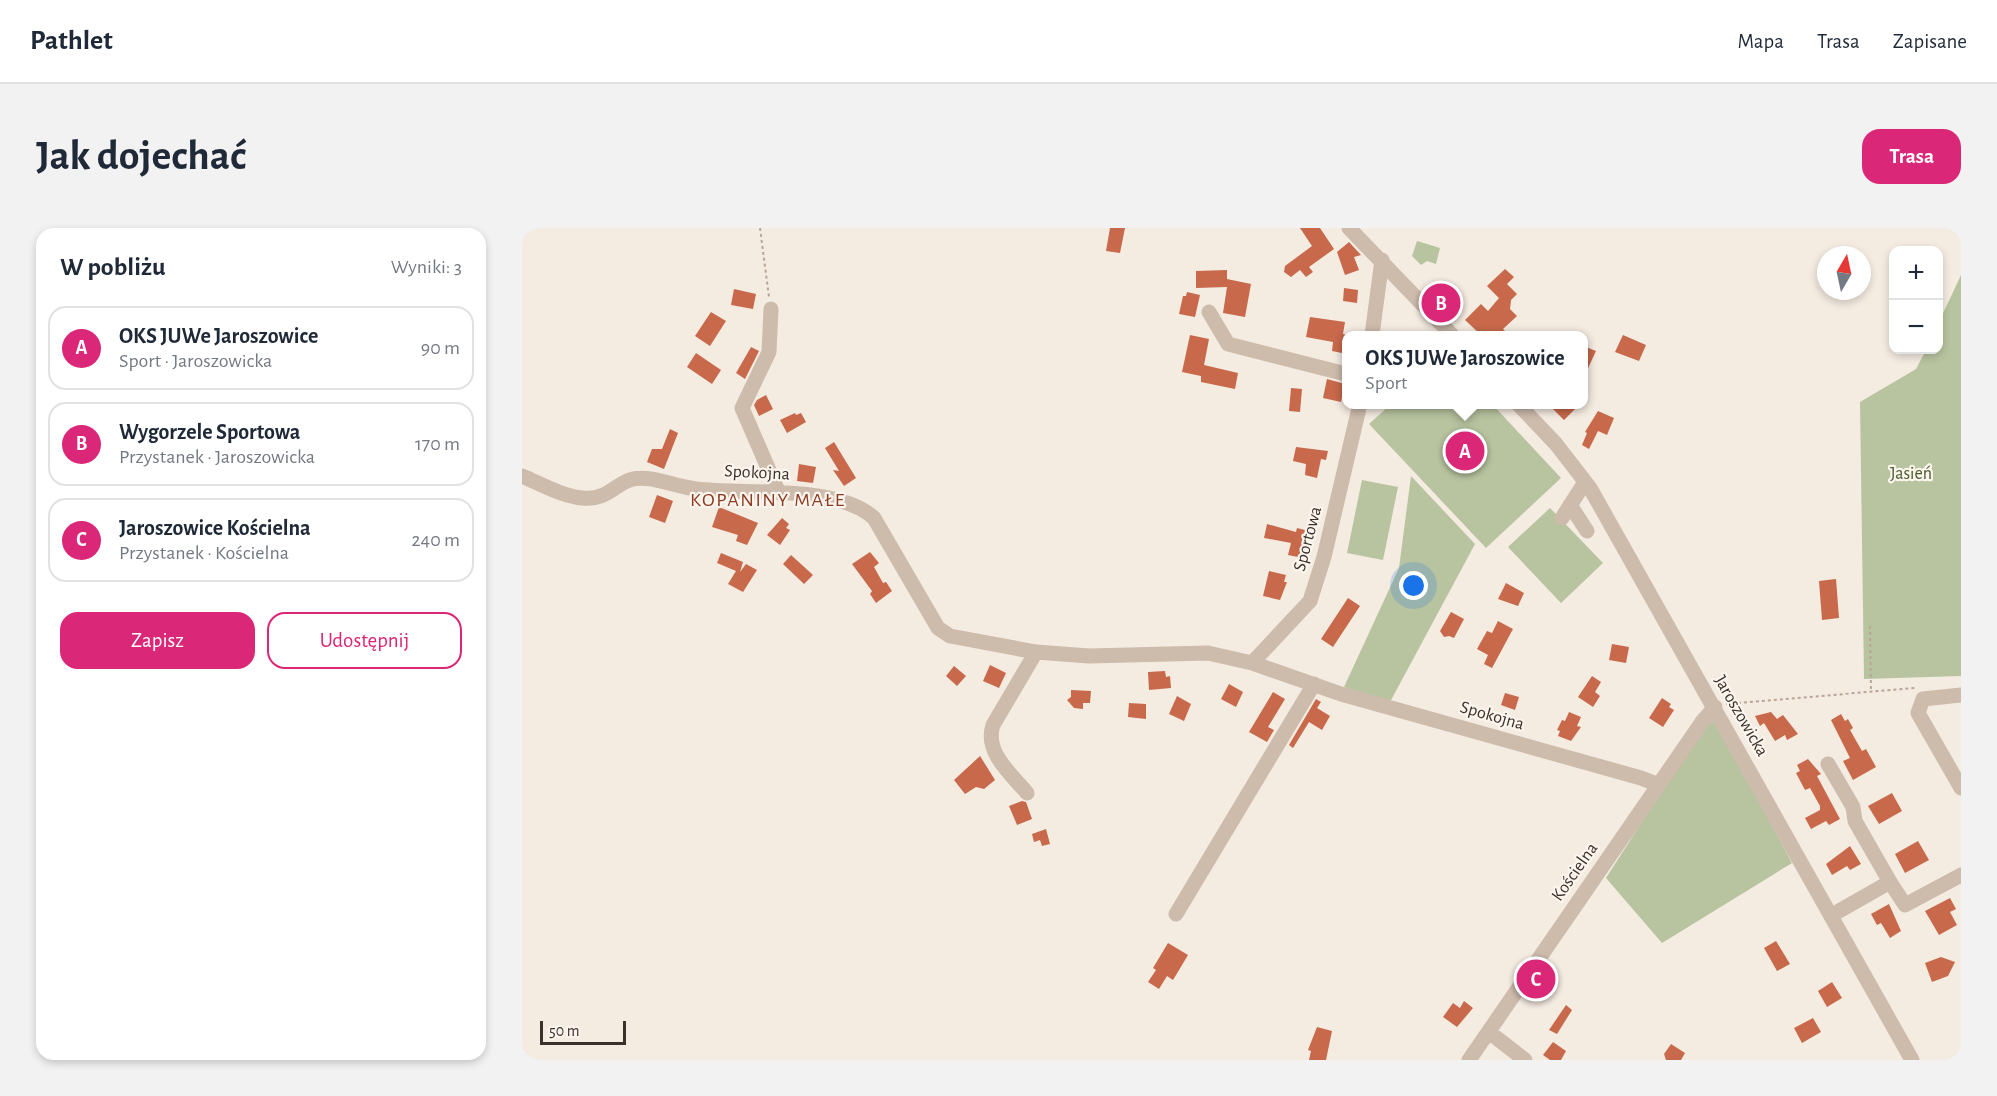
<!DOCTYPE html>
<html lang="pl">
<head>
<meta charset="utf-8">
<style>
	:root { --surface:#fff; --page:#f2f2f3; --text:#1f2937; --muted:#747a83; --line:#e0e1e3; --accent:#db2777 }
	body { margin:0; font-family:"Alegreya Sans",sans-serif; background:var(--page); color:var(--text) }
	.controls { position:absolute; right:18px; top:18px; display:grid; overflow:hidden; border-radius:12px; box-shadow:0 3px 9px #0003 }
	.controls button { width:54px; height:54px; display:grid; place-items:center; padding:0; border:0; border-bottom:2px solid var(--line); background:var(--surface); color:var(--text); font:30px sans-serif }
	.compass { position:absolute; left:1295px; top:18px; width:54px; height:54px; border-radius:50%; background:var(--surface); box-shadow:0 3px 9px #0003; rotate:9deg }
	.scale { position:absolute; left:18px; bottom:15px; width:86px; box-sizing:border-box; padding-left:6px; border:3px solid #3b302b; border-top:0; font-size:16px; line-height:21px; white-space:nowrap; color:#3b302b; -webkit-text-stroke:4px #fbf5ee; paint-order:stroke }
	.you { position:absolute; left:892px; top:358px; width:21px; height:21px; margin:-15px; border:4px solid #fff; border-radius:50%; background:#1a73e8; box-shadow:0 0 0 9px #1a73e833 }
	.badge { display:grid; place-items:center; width:39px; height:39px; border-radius:50%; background:var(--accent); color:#fff; font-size:20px; font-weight:700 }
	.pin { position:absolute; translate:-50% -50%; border:3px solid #fff; box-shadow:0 2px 6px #0006 }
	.popup { position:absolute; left:820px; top:103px; width:246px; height:78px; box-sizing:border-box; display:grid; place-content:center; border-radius:12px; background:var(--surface); filter:drop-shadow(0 2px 4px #0005); font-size:20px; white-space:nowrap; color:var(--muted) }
	.popup b { font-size:22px; color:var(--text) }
	.popup::after { content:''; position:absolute; left:50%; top:100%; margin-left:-12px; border:12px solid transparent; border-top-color:var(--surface) }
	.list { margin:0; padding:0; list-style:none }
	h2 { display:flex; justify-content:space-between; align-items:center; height:78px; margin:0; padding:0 24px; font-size:26px }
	h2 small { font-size:20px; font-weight:400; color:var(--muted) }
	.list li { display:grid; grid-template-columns:39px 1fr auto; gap:18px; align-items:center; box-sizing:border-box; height:84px; margin:0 12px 12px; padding:0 12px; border:2px solid var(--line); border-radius:18px }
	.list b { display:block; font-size:22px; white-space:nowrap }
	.list p { margin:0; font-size:20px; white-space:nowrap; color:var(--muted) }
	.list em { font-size:20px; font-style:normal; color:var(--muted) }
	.actions { display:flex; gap:12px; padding:18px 24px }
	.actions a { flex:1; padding:14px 0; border:2px solid var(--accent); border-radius:18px; text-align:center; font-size:21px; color:var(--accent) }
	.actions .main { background:var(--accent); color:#fff }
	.map { position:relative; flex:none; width:1439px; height:832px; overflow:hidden; border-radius:18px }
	header { display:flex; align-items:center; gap:36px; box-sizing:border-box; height:84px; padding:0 30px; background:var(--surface); border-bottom:2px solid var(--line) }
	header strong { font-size:28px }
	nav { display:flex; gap:33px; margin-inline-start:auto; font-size:21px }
	.intro { display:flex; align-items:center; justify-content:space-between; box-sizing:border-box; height:144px; padding:0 36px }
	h1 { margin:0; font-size:42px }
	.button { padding:15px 27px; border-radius:18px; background:var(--accent); color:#fff; font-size:21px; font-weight:700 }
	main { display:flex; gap:36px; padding:0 36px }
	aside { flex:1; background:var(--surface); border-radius:18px; box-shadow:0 3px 9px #0003 }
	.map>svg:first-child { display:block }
	.green { fill:#b8c4a0 }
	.building { fill:#c8694b }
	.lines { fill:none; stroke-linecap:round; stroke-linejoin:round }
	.path { stroke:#b9a596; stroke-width:2; stroke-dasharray:3 3; stroke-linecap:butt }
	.minor { stroke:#cdbbac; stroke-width:15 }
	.labels { text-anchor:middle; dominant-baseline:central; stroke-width:4.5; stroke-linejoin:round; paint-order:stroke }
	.street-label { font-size:18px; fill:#3b302b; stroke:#fbf5ee }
	.park-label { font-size:18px; fill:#4a5a2e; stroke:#fbf5ee }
	.neighbourhood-label { font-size:20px; letter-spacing:1.5px; fill:#8c3b22; stroke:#fbf5ee }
</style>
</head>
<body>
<header>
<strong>Pathlet</strong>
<nav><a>Mapa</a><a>Trasa</a><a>Zapisane</a></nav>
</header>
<div class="intro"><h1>Jak dojechać</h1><a class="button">Trasa</a></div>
<main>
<aside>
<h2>W pobliżu<small>Wyniki: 3</small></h2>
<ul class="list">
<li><span class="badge">A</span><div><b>OKS JUWe Jaroszowice</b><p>Sport · Jaroszowicka</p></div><em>90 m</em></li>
<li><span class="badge">B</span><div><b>Wygorzele Sportowa</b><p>Przystanek · Jaroszowicka</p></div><em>170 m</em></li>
<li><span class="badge">C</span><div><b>Jaroszowice Kościelna</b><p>Przystanek · Kościelna</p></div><em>240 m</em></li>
</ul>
<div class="actions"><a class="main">Zapisz</a><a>Udostępnij</a></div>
</aside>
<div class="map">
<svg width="1439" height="832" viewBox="0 0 1439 832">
	<rect width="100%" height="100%" fill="#f4ebe1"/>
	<path class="green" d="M895,13l23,7 -4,16 -9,-3 -6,4 -9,-9z
		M1439,47v401l-97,3 -4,-277 56,-33 10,-19h12l1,-28z
		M868,177h103l68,73 -75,70 -117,-124z
		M889,248l64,68 -85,158 -46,-15 55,-119z
		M840,252l36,7 -15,73 -36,-7z
		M1028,280l53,55 -42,40 -53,-56z
		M1194,492l76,143 -130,80 -56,-65 99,-155z"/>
	<path class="building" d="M588,0h15l-5,25 -14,-2z
		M778,0h20l14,21 -25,18 4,5 -7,5 -6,-7 -9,7 -7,-5 1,-6 27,-20z
		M827,14l12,13 -7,2 5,13 -14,5 -8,-23z
		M983,41l9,8 -7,7 10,10 -6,6 -1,9 7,7 -14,13 7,7h-28l-17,-16 16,-16 7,7 11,-13 -12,-12z
		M705,42v9l24,5 -6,33 -22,-4 4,-26 -31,1v-17z
		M822,60l14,2 -1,13 -14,-2z
		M212,61l22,5 -3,15 -22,-4z
		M665,64l13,3 -5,22 -16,-3 4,-18h3z
		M189,84l15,9 -16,25 -15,-10z
		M788,89l35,5 -2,12 4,1v19l-15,-3 1,-9 -27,-5z
		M668,107l19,4 -5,26 34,8 -3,16 -34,-7v-6l-19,-4z
		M1101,107l23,10 -7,16 -24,-9z
		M229,119l8,4 -14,28 -9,-6z
		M1064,119l10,4 -12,26v-24z
		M174,125l25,17 -9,14 -25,-17z
		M805,151l18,5 -4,18 -18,-4z
		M769,160l11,1 -2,23 -11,-1z
		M244,167l7,14 -14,7 -5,-11 3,-5z
		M1027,177h30l-15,15z
		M1076,183l16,7 -7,17 -9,-4 -9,18 -7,-4 5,-12 -2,-1z
		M273,185l1,2 5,-2 5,9 -19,11 -7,-13z
		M148,201l8,4 -14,36 -17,-7 5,-13h10z
		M312,214l22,36 -12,8 -11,-16 6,1 -14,-23z
		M774,219l32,4 -2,9 -5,-1 -4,19 -12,-3 1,-11 -13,-3z
		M277,236l17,3 -3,16 -16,-2z
		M135,267l16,6 -8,22 -16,-6z
		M197,279l39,16 -11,22 -11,-4 2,-6 -26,-8z
		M260,290l7,6 -3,4 4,2 -10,15 -13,-10z
		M745,296l29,8 1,-4 12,3 -3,15h4l-2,13 -20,-4 3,-12 -27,-5z
		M348,324l9,11 -5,4 9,16 3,-1 6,9 -16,12 -6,-9 2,-3 -20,-27z
		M199,325l22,9 -3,10 6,-8 11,6 -14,22 -15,-8 8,-13 -19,-8z
		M269,327l22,20 -9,9 -21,-20z
		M747,343l17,4 -2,7h3l-7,18 -17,-4z
		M1314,351l3,39 -17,2 -3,-39z
		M984,355l18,10 -6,13 -20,-7z
		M826,370l12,8 -27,41 -12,-8z
		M929,384l13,7 -10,19 -5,-2 -5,1 -4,-6z
		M976,393l15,8 -21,39 -8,-4 4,-9 -11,-6 10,-18 5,2z
		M1090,416l17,3 -3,16 -17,-3z
		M468,437l16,8 -7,15 -16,-7z
		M432,438l12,10 -9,10 -11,-10z
		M643,443l1,6 4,-1 1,12 -22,2 -1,-18z
		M1070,448l9,6 -6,10 5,4 -7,11 -15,-10z
		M707,456l14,8 -7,15 -15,-8z
		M549,462l20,1 -1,12h-7v6l-9,-1 -7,-8 4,-3z
		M751,464l12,7 -17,28 6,3 -7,12 -18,-10z
		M983,465l14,4 -4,13 -14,-5z
		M655,468l14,8 -7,17 -15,-7z
		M1140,470l9,6 -2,3 5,3 -11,17 -14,-9z
		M794,471l5,3 -4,6 13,8 -8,14 -13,-8 -16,26 -4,-3z
		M607,475l17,1v15l-18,-2z
		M1047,484l12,5 -4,9 4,1 -10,14 -13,-5 2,-5 -3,-1 5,-10 3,1z
		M1249,484l6,7 6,-4 15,19 -11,6 -2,-5 -10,6 -11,-18 -4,3 -5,-10z
		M1319,486l4,7 3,-2 5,9 -3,2 12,21 4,-2 10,18 -23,13 -10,-19 7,-3 -19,-38z
		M458,528l15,24 -11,9 -8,-2 -11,7 -11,-14z
		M1286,531l13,15 -4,2 23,43 -11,6 -3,-4 -15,8 -6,-11 15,-8v-4l-10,-18 -5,2 -9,-17 4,-2 -3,-6z
		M1370,565l10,18 -23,13 -11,-18z
		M500,573l4,1 6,17 -15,6 -8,-19z
		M524,601l4,15 -8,2 -2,-6 -6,2 -2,-8z
		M1396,613l11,19 -24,13 -10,-19z
		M1328,618l11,18 -11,6 -3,-4 -15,9 -6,-11z
		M1428,670l6,11 -6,3 7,13 -18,10 -14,-24z
		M1367,676l12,27 -11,7 -9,-15 -4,2 -6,-11z
		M1254,713l14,23 -13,7 -13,-23z
		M646,715l20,12 -15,25 -6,-4 -8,13 -11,-7 8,-12 -3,-2z
		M1419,729l14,5 -7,14 -16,6 -7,-19z
		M1310,754l10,16 -15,9 -9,-16z
		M942,773l9,7 -16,19 -14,-10 10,-14 7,5z
		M1044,777l6,5 -15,24 -8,-4z
		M1291,790l8,14 -19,11 -8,-15z
		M795,799l15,4 -6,29h-17l2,-9 -3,-1z
		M1031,814l13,9 -5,9h-11l-7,-5z
		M1149,816l14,9 -4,7h-15l-2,-6z"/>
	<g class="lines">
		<path class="path" d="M238,0l9,69
			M1348,398l1,66
			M1204,476l189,-16"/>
		<path class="minor" d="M827,0l103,107
			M249,81l-2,43 -27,56 36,83
			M687,84l19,32 118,30
			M850,107l10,-75
			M996,176l38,40 34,44 322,572
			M0,248c19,8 40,20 60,22 26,3 33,-15 51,-19 19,-4 43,8 63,10 48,6 141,-5 178,29l64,110 12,8 86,16 53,4 119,-3 44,10 89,31 300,84 18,7
			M1048,277l17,26
			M1040,290l23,-36
			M730,435l58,-62 14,-44 36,-153
			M1439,467l-38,4 -5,14 43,75
			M1306,536l25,43 2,14 35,61 -58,33
			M505,565c-16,-19 -43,-41 -34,-68l43,-73
			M1368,654l15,23 56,-30
			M654,686l138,-230
			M967,804l36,28
			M947,832l233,-338 13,-15"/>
	</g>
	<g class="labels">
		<g class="street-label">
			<text transform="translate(235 245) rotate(3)">Spokojna</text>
			<text transform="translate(786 311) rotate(-75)">Sportowa</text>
			<text transform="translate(970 488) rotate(16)">Spokojna</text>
			<text transform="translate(1219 488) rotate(60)">Jaroszowicka</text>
			<text transform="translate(1053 644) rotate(-55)">Kościelna</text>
		</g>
		<g class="park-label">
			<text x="1389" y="246">Jasień</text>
		</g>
		<g class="neighbourhood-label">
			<text x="246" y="272">KOPANINY MAŁE</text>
		</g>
	</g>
</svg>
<div class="controls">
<button>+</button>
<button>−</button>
</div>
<svg class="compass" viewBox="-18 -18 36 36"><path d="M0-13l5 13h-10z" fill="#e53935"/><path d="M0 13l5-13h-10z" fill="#747a83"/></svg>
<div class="scale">50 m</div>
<div class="you"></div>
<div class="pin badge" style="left:943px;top:223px">A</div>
<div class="popup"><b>OKS JUWe Jaroszowice</b>Sport</div>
<div class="pin badge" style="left:919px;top:75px">B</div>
<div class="pin badge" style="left:1014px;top:751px">C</div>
</div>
</main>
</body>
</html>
